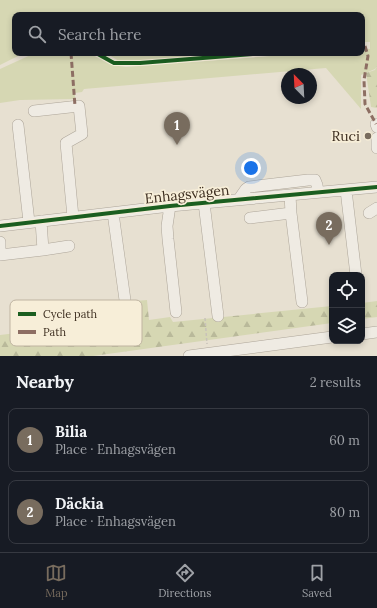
<!DOCTYPE html>
<html lang="en">
<head>
<meta charset="utf-8">
<style>
	:root { --surface:#171b24; --page:#20242c; --text:#f1f3f6; --muted:#9ea1a6; --line:#363941; --accent:#786c5e }
	body { margin:0; font-family:Lora,serif; background:var(--page); color:var(--text) }
	.controls { position:absolute; right:12px; bottom:12px; display:grid; overflow:hidden; border-radius:8px; box-shadow:0 2px 6px #0003 }
	.controls button { width:36px; height:36px; display:grid; place-items:center; padding:0; border:0; border-bottom:1px solid var(--line); background:var(--surface); color:var(--text); font:20px sans-serif }
	.compass { position:absolute; left:281px; top:68px; width:36px; height:36px; border-radius:50%; background:var(--surface); box-shadow:0 2px 6px #0003; rotate:336deg }
	.you { position:absolute; left:251px; top:168px; width:14px; height:14px; margin:-10px; border:3px solid #fff; border-radius:50%; background:#1a73e8; box-shadow:0 0 0 6px #1a73e833 }
	.badge { display:grid; place-items:center; width:26px; height:26px; border-radius:50%; background:var(--accent); color:#fff; font-size:13px; font-weight:700 }
	.pin { position:absolute; translate:-50% -33px; filter:drop-shadow(0 1px 2px #0008) }
	.pin::after { content:''; position:absolute; top:21px; width:14px; height:12px; background:inherit; clip-path:polygon(0 0,100% 0,50% 100%) }
	.list { margin:0; padding:0; list-style:none }
	h2 { display:flex; justify-content:space-between; align-items:center; height:52px; margin:0; padding:0 16px; font-size:17px }
	h2 small { font-size:13px; font-weight:400; color:var(--muted) }
	.list li { display:grid; grid-template-columns:26px 1fr auto; gap:12px; align-items:center; box-sizing:border-box; height:64px; margin:0 8px 8px; padding:0 8px; border:1px solid var(--line); border-radius:8px }
	.list b { display:block; font-size:15px; white-space:nowrap }
	.list p { margin:0; font-size:13px; white-space:nowrap; color:var(--muted) }
	.list em { font-size:13px; font-style:normal; color:var(--muted) }
	.icon { flex:none; width:22px; height:22px; fill:none; stroke:currentColor; stroke-width:2; stroke-linecap:round; stroke-linejoin:round }
	.map { position:relative; flex:none; width:377px; height:356px; overflow:hidden }
	.search { position:absolute; background:var(--surface); box-shadow:0 2px 6px #0003; left:12px; right:12px; top:12px; height:44px; display:flex; align-items:center; gap:10px; box-sizing:border-box; padding:0 14px; border-radius:8px; color:var(--muted); font-size:15px }
	.sheet { height:196px; background:var(--surface) }
	nav { display:flex; justify-content:space-around; align-items:center; box-sizing:border-box; height:56px; border-top:1px solid var(--line); background:var(--surface); font-size:11px; color:var(--muted) }
	nav a { display:grid; justify-items:center; gap:2px }
	nav .on { color:var(--accent) }
	.map>svg:first-child { display:block }
	.green { fill:#d6d7b3 }
	.forest { fill:url(#forest-firs) }
	.lines { fill:none; stroke-linecap:round; stroke-linejoin:round }
	.minor-casing { stroke:#ada599; stroke-width:12 }
	.path { stroke:#c8c2b9; stroke-width:1.5; stroke-dasharray:3 2; stroke-linecap:butt }
	.minor { stroke:#efebe3; stroke-width:11 }
	.quiet { stroke:#8d6e63; stroke-width:3; stroke-dasharray:6 3; stroke-linecap:butt }
	.cycleway-casing { stroke:#f7eed8; stroke-width:6 }
	.cycleway { stroke:#1b5e20; stroke-width:4 }
	.poi-dot { fill:#786c5e; stroke:#f7eed8; stroke-width:1.5 }
	.labels { text-anchor:middle; dominant-baseline:central; stroke-width:3.5; stroke-linejoin:round; paint-order:stroke }
	.poi-label { font-size:14px; fill:#3d2e20; stroke:#f7eed8; text-anchor:end }
	.street-label { font-size:14px; fill:#3d2e20; stroke:#f7eed8 }
	.key { fill:#f7eed8; stroke:#bfb4a1; stroke-width:1 }
	.key-label { font-size:11px; fill:#3d2e20 }
</style>
</head>
<body>
<div class="map">
<svg width="377" height="356" viewBox="0 0 377 356">
	<defs>
		<pattern id="forest-firs" width="22" height="20" patternUnits="userSpaceOnUse"><rect width="22" height="20" fill="#d6d7b3"/><path d="M5 1l3.5 6h-7zM16 11l3.5 6h-7z" fill="#b9b99a"/></pattern>
	</defs>
	<rect width="100%" height="100%" fill="#e7e0d1"/>
	<path class="green" d="M0,0h377v66l-2,3 -14,6v34l-35,-41 -242,21 -2,3 -7,1v6l-55,1 -20,3v-34l35,-16h54l22,12 15,2 185,-14h51v-4h8v-7h-8v-27h-347v38h9l-24,12z
		M106,53h130l-114,10z"/>
	<path class="forest" d="M377,66v42l-6,-1 -5,-34 9,-3z
		M147,300l2,20 21,-3 3,5 159,-16v17l-239,33h-93v-21l49,-6 -1,-14 50,-6 2,14 37,-4 -2,-18z
		M377,301v16l-15,2v-16z"/>
	<g class="lines">
		<g class="minor-casing">
			<path id="minor" d="M34,111l45,-5 3,28 -16,9 7,74
				M377,124h-1l1,3
				M18,125l11,97
				M377,138v10
				M346,190l10,85
				M290,195l1,18 11,89
				M239,199l7,-10 3,-2 59,-7h7l2,5 1,7
				M204,203l14,113
				M170,206l-3,20 1,13 8,73
				M113,213l12,87
				M369,213l8,-5
				M250,218l41,-5
				M41,221l2,29
				M0,226l170,-20 207,-19
				M0,242v13l43,-5 26,-4
				M362,334l15,-2
				M189,356l143,-19"/>
		</g>
		<path class="path" d="M205,318l2,26"/>
		<use href="#minor" class="minor"/>
		<path class="quiet" d="M365,46l3,10 -4,24 1,24 11,20
			M71,53l4,53"/>
		<g class="cycleway-casing">
			<path id="cycleway" d="M96,53l18,10h26l127,-10
				M0,226l170,-20 207,-19"/>
		</g>
		<use href="#cycleway" class="cycleway"/>
	</g>
	<circle class="poi-dot" cx="368" cy="136" r="4"/>
	<g class="labels">
		<g class="poi-label">
			<text x="360" y="136">Ruci</text>
		</g>
		<g class="street-label">
			<text transform="translate(187 194) rotate(-6)">Enhagsvägen</text>
		</g>
	</g>
	<rect x="10" y="300" width="132" height="46" rx="6" class="key"/>
	<rect x="18" y="312" width="18" height="4" fill="#1b5e20"/>
	<rect x="18" y="330" width="18" height="4" fill="#8d6e63"/>
	<g class="key-label">
		<text x="43" y="318">Cycle path</text>
		<text x="43" y="336">Path</text>
	</g>
</svg>
<div class="controls">
<button><svg class="icon" aria-label="locate" viewBox="0 0 24 24"><circle cx="12" cy="12" r="6"/><path d="M12 2v4M12 18v4M2 12h4M18 12h4"/></svg></button>
<button><svg class="icon" aria-label="layers" viewBox="0 0 24 24"><path d="M12 4l9 5-9 5-9-5zM3 14l9 5 9-5"/></svg></button>
</div>
<svg class="compass" viewBox="-18 -18 36 36"><path d="M0-13l5 13h-10z" fill="#e53935"/><path d="M0 13l5-13h-10z" fill="#9ea1a6"/></svg>
<div class="you"></div>
<div class="pin badge" style="left:177px;top:145px">1</div>
<div class="pin badge" style="left:329px;top:245px">2</div>
<div class="search"><svg class="icon" aria-label="search" viewBox="0 0 24 24"><circle cx="10" cy="10" r="6"/><path d="M15 15l6 6"/></svg>Search here</div>
</div>
<section class="sheet">
<h2>Nearby<small>2 results</small></h2>
<ul class="list">
<li><span class="badge">1</span><div><b>Bilia</b><p>Place · Enhagsvägen</p></div><em>60 m</em></li>
<li><span class="badge">2</span><div><b>Däckia</b><p>Place · Enhagsvägen</p></div><em>80 m</em></li>
</ul>
</section>
<nav>
<a class="on"><svg class="icon" aria-label="map" viewBox="0 0 24 24"><path d="M3 6l6-2 6 2 6-2v14l-6 2-6-2-6 2zM9 4v14M15 6v14"/></svg>Map</a>
<a><svg class="icon" aria-label="directions" viewBox="0 0 24 24"><path d="M12 3l9 9-9 9-9-9zM9 14v-3h6M13 9l2 2-2 2"/></svg>Directions</a>
<a><svg class="icon" aria-label="saved" viewBox="0 0 24 24"><path d="M7 4h10v16l-5-4-5 4z"/></svg>Saved</a>
</nav>
</body>
</html>
